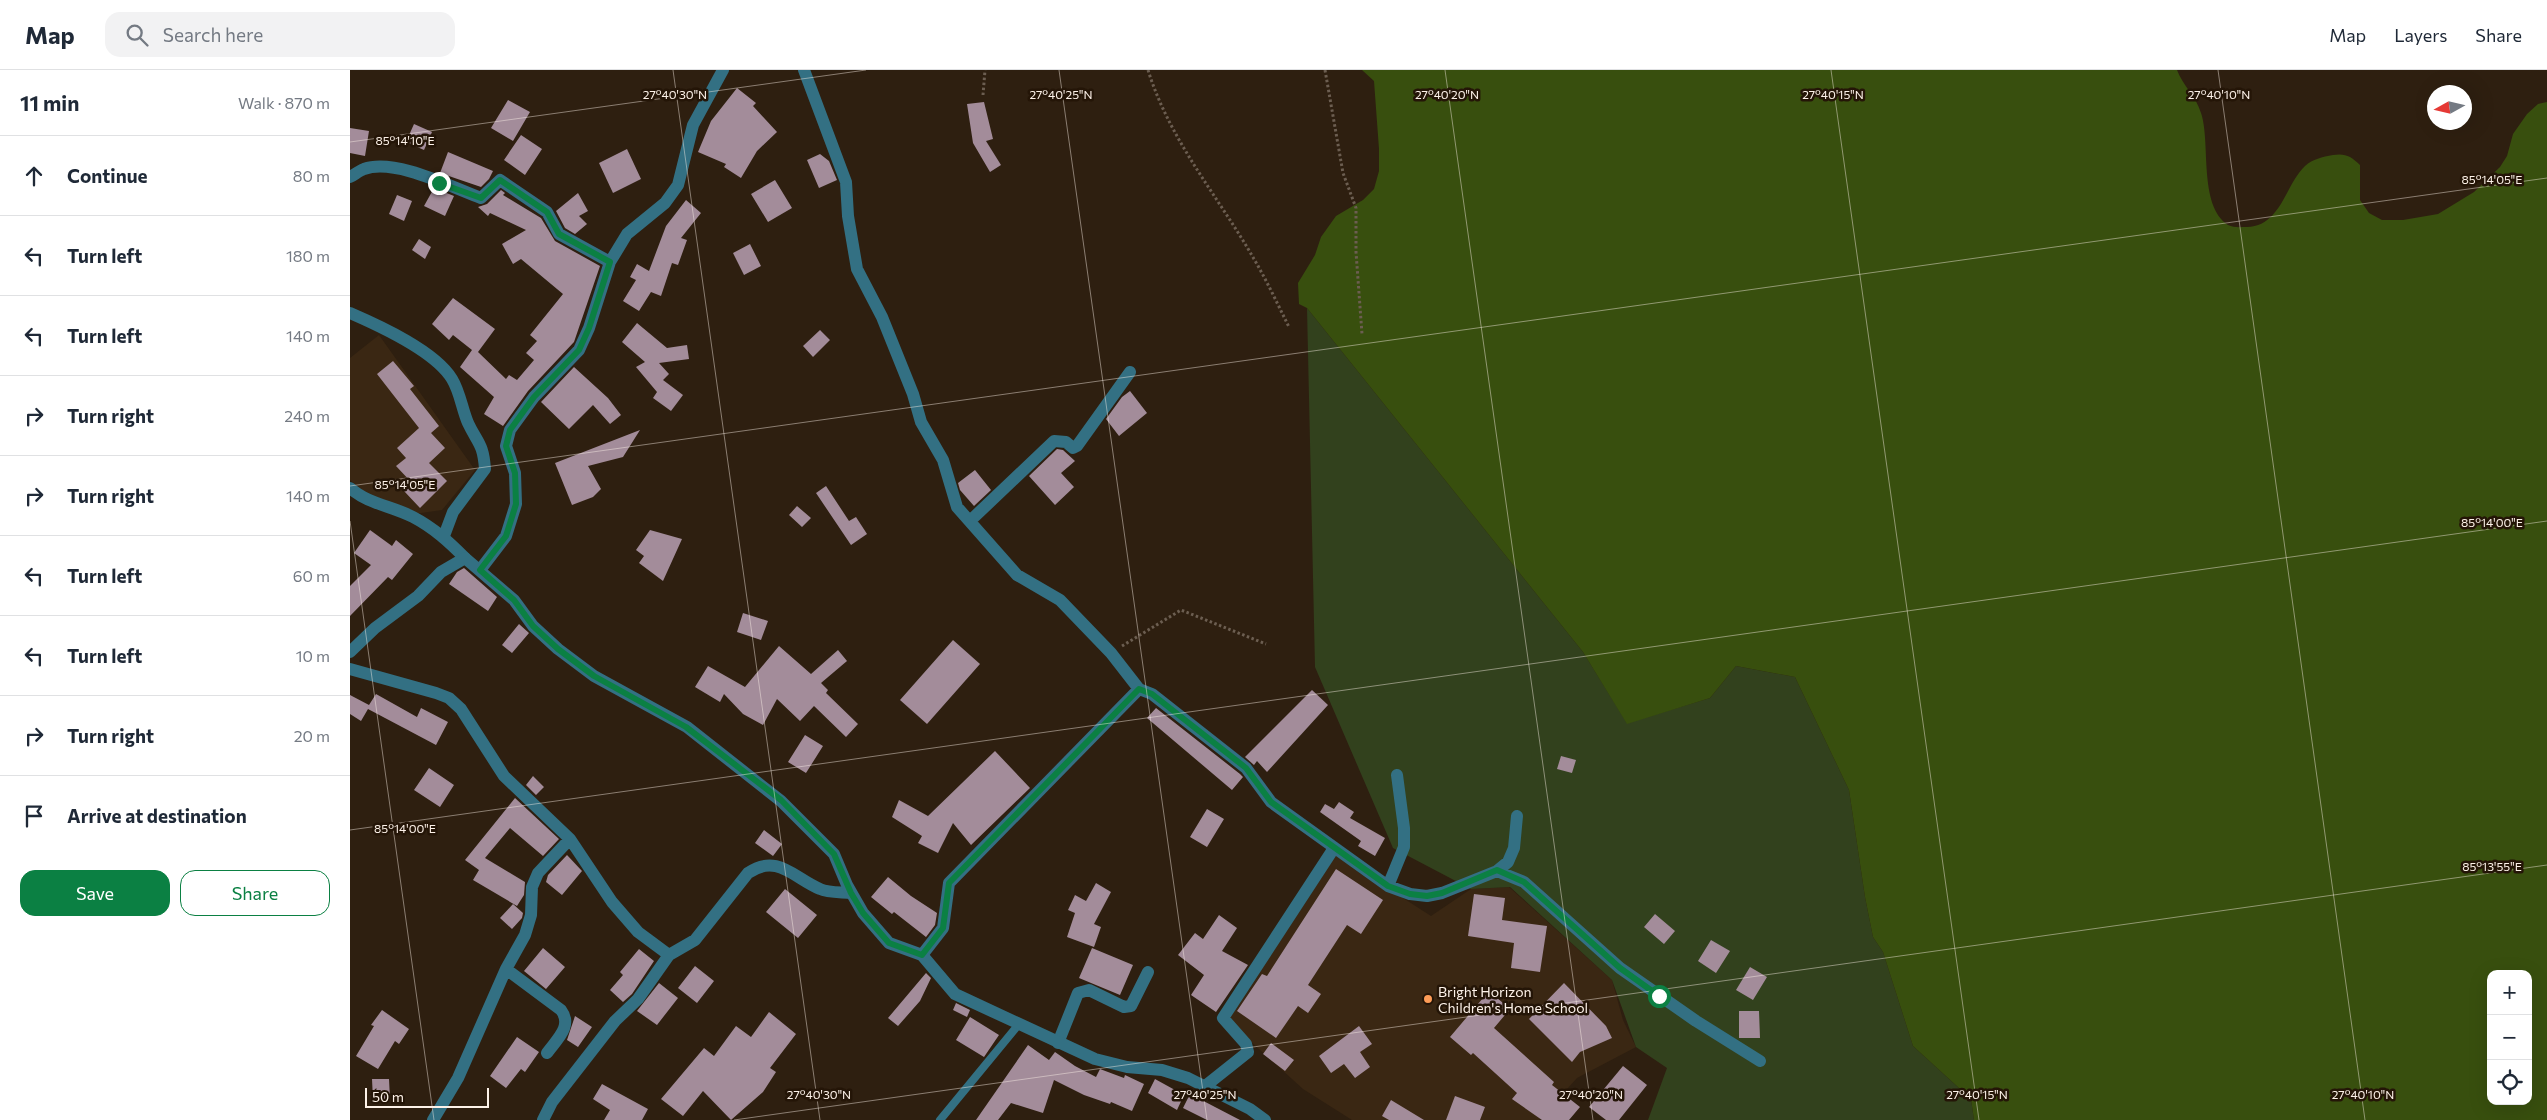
<!DOCTYPE html>
<html lang="en">
<head>
<meta charset="utf-8">
<style>
	:root { --surface:#fff; --page:#f2f2f3; --text:#1f2937; --muted:#747a83; --line:#e0e1e3; --accent:#0b8043 }
	body { margin:0; font-family:Commissioner,sans-serif; background:var(--page); color:var(--text) }
	.controls { position:absolute; right:15px; bottom:15px; display:grid; overflow:hidden; border-radius:10px; box-shadow:0 5px 20px #0002 }
	.controls button { width:45px; height:45px; display:grid; place-items:center; padding:0; border:0; border-bottom:1px solid var(--line); background:var(--surface); color:var(--text); font:25px sans-serif }
	.compass { position:absolute; left:2077px; top:15px; width:45px; height:45px; border-radius:50%; background:var(--surface); box-shadow:0 5px 20px #0002; rotate:262deg }
	.scale { position:absolute; left:15px; bottom:12px; width:124px; box-sizing:border-box; padding-left:5px; border:2px solid #fdf2e9; border-top:0; font-size:14px; line-height:18px; white-space:nowrap; color:#fdf2e9; -webkit-text-stroke:4px #241507; paint-order:stroke }
	.stop { position:absolute; width:15px; height:15px; margin:-11px; border:4px solid #0b8043; border-radius:50%; background:#fff }
	.stop.end { background:#0b8043; border-color:#fff; box-shadow:0 1px 5px #0008 }
	.list { margin:0; padding:0; list-style:none }
	h2 { display:flex; justify-content:space-between; align-items:center; height:65px; margin:0; padding:0 20px; font-size:21px }
	h2 small { font-size:16px; font-weight:400; color:var(--muted) }
	.list li { display:grid; grid-template-columns:32px 1fr auto; gap:15px; align-items:center; box-sizing:border-box; height:80px; padding:0 20px; border-top:1px solid var(--line) }
	.list b { display:block; font-size:19px; white-space:nowrap }
	.list em { font-size:16px; font-style:normal; color:var(--muted) }
	.actions { display:flex; gap:10px; padding:15px 20px }
	.actions a { flex:1; padding:11px 0; border:1px solid var(--accent); border-radius:15px; text-align:center; font-size:18px; color:var(--accent) }
	.actions .main { background:var(--accent); color:#fff }
	.icon { flex:none; width:28px; height:28px; fill:none; stroke:currentColor; stroke-width:2; stroke-linecap:round; stroke-linejoin:round }
	.map { position:relative; flex:none; width:2197px; height:1050px; overflow:hidden }
	header { display:flex; align-items:center; gap:30px; box-sizing:border-box; height:70px; padding:0 25px; background:var(--surface); border-bottom:1px solid var(--line) }
	header strong { font-size:24px }
	nav { display:flex; gap:28px; margin-inline-start:auto; font-size:18px }
	.search { width:350px; height:45px; background:var(--page); display:flex; align-items:center; gap:12px; box-sizing:border-box; padding:0 18px; border-radius:15px; color:var(--muted); font-size:19px }
	main { display:flex }
	aside { flex:1; background:var(--surface) }
	.map>svg:first-child { display:block }
	.built { fill:#3a2713 }
	.green { fill:#32411d }
	.forest { fill:#384f0e; fill-rule:evenodd }
	.building { fill:#a38c9a }
	.lines { fill:none; stroke-linecap:round; stroke-linejoin:round }
	.path { stroke:#6c5e51; stroke-width:3; stroke-dasharray:2.5 2.5; stroke-linecap:butt }
	.service { stroke:#337083; stroke-width:8 }
	.minor { stroke:#337083; stroke-width:12 }
	.tertiary { stroke:#337083; stroke-width:12 }
	.route { stroke:#0b8043; stroke-width:6 }
	.ticks { fill:none; stroke:#fdf2e9; stroke-width:1; stroke-opacity:0.45 }
	.poi-dot { fill:#fd9c57; stroke:#241507; stroke-width:2 }
	.labels { text-anchor:middle; dominant-baseline:central; stroke-width:5; stroke-linejoin:round; paint-order:stroke }
	.poi-label { font-size:14px; fill:#fdf2e9; stroke:#241507; text-anchor:start }
	.ticks-label { font-size:12px; text-anchor:middle; fill:#fdf2e9; stroke:#241507; stroke-width:5; stroke-linejoin:round; paint-order:stroke }
</style>
</head>
<body>
<header>
<strong>Map</strong>
<div class="search"><svg class="icon" aria-label="search" viewBox="0 0 24 24"><circle cx="10" cy="10" r="6"/><path d="M15 15l6 6"/></svg>Search here</div>
<nav><a>Map</a><a>Layers</a><a>Share</a></nav>
</header>
<main>
<aside>
<h2>11 min<small>Walk · 870 m</small></h2>
<ul class="list">
<li><svg class="icon" aria-label="ahead" viewBox="0 0 24 24"><path d="M12 20V5M6 11l6-6 6 6"/></svg><div><b>Continue</b></div><em>80 m</em></li>
<li><svg class="icon" aria-label="left" viewBox="0 0 24 24"><path d="M17 20v-9H6M10 6l-5 5 5 5"/></svg><div><b>Turn left</b></div><em>180 m</em></li>
<li><svg class="icon" aria-label="left" viewBox="0 0 24 24"><path d="M17 20v-9H6M10 6l-5 5 5 5"/></svg><div><b>Turn left</b></div><em>140 m</em></li>
<li><svg class="icon" aria-label="right" viewBox="0 0 24 24"><path d="M7 20v-9h11M14 6l5 5-5 5"/></svg><div><b>Turn right</b></div><em>240 m</em></li>
<li><svg class="icon" aria-label="right" viewBox="0 0 24 24"><path d="M7 20v-9h11M14 6l5 5-5 5"/></svg><div><b>Turn right</b></div><em>140 m</em></li>
<li><svg class="icon" aria-label="left" viewBox="0 0 24 24"><path d="M17 20v-9H6M10 6l-5 5 5 5"/></svg><div><b>Turn left</b></div><em>60 m</em></li>
<li><svg class="icon" aria-label="left" viewBox="0 0 24 24"><path d="M17 20v-9H6M10 6l-5 5 5 5"/></svg><div><b>Turn left</b></div><em>10 m</em></li>
<li><svg class="icon" aria-label="right" viewBox="0 0 24 24"><path d="M7 20v-9h11M14 6l5 5-5 5"/></svg><div><b>Turn right</b></div><em>20 m</em></li>
<li><svg class="icon" aria-label="arrive" viewBox="0 0 24 24"><path d="M6 21V4h12l-3 4 3 4H6"/></svg><div><b>Arrive at destination</b></div></li>
</ul>
<div class="actions"><a class="main">Save</a><a>Share</a></div>
</aside>
<div class="map">
<svg width="2197" height="1050" viewBox="0 0 2197 1050">
	<rect width="100%" height="100%" fill="#2e1f10"/>
	<path class="built" d="M29,265l96,135 -33,40 -28,4 -52,-24 -12,-10v-122z
		M983,783l98,63 40,-27 38,-2 103,93 11,40 13,27 -59,31 -38,42h-187l-49,-31 -77,-70z"/>
	<path class="green" d="M957,238l276,344 44,71 83,-25 26,-32 59,11 54,113 16,107 8,40 10,15 30,94 58,53 3,21h-326l19,-52 -31,-21 -24,-67 -102,-93 -39,2 -78,-41 -78,-181z"/>
	<path class="forest" d="M1012,0h815c6,16 19,26 24,43 10,29 -3,92 27,112 6,3 12,2 19,2 34,-1 38,-42 58,-61 8,-7 17,-9 28,-11 12,-2 18,1 27,10v35l9,13 13,7h21l35,-6 36,-22 26,-25 7,-11 6,-22 14,-20 11,-10 9,-2v1018h-573l-3,-21 -58,-53 -30,-94 -10,-15 -8,-40 -16,-107 -54,-113 -59,-11 -26,32 -83,26 -44,-72 -276,-344 -8,-4 -1,-21 17,-28 6,-18 15,-21 27,-16 11,-11 5,-18v-22l-5,-68zM2141,904h37v127h-37z"/>
	<path class="building" d="M387,18l19,15 -3,3 24,26 -20,19 -16,27 -17,-11 2,-3 -28,-12 13,-31z
		M158,30l22,12 -17,29 -22,-13z
		M634,32l9,37 -7,2 15,24 -11,7 -17,-29 -6,-39z
		M64,54l18,8 -8,18 -18,-8z
		M0,58l19,3 -4,25 -15,-3z
		M171,65l21,14 -17,26 -21,-15z
		M277,79l14,30 -28,14 -14,-30z
		M98,82l45,19 -4,8 -8,8 -41,-14z
		M470,84l9,7 8,19 -18,8 -12,-28z
		M425,110l17,28 -24,14 -17,-28z
		M84,118l20,8 -9,20 -21,-10z
		M151,120l4,3 -2,2 38,23 14,23 45,25 -26,76 -46,49 -25,35 -19,-12 10,-17 -34,-30 12,-17 -19,-15 -4,5 -17,-16 21,-26 42,31 -17,23 28,27 3,-4 8,5 17,-20 -8,-7 11,-12 -7,-6 33,-41 -42,-35 -8,5 -11,-20 24,-14 -36,-17 -2,3 -10,-9 9,-3z
		M228,123l10,18 -9,5 8,8 -12,10 -10,-6 -9,-17z
		M47,125l15,6 -8,20 -15,-7z
		M336,130l15,13 -20,25 6,2 -9,25 -6,-2 -11,33 -10,-4 -12,19 -16,-10 13,-21 -6,-3 7,-13 12,7 17,-45z
		M69,169l12,8 -6,12 -13,-9z
		M400,174l11,22 -17,9 -11,-22z
		M287,253l30,25 20,-3 2,14 -30,4 10,11 -6,6 20,15 -12,16 -18,-13 4,-6 -21,-25 9,-5 -23,-20z
		M470,260l10,10 -17,17 -10,-11z
		M43,291l21,25 -4,3 29,37 -8,7 14,15 -16,15 18,18 -27,27 -16,-17 8,-8 -16,-17 10,-8 -9,-10 22,-20 -42,-54z
		M224,297l34,31 13,17 -11,9 -17,-19 -24,24 -28,-27z
		M780,321l17,22 -28,23 -13,-17 16,-22z
		M290,360l-17,27 -35,9 13,23 -8,8 -21,8 -17,-42z
		M707,379l6,1 12,11 -14,12 13,14 -19,18 -26,-29z
		M625,400l16,20 -17,16 -14,-16 -2,-7z
		M476,416l23,35 7,-4 11,17 -16,11 -35,-52z
		M447,436l14,12 -9,9 -13,-12z
		M20,460l22,16 4,-6 17,14 -21,26 -4,-3 -38,39v-30l21,-21 -17,-12z
		M300,460l32,9 -19,42 -24,-18 5,-7 -8,-6z
		M114,498l33,29 -9,14 -39,-27 8,-12z
		M393,543l25,8 -7,19 -24,-8z
		M169,554l10,9 -17,20 -10,-8z
		M603,570l27,24 -53,60 -27,-24z
		M429,576l32,28 27,-24 9,11 -26,22 7,7 -2,3 32,31 -12,13 -32,-31 -14,15 -23,-22 -14,26 -20,-11 -19,-20 -4,8 -25,-15 13,-21 37,21z
		M962,620l16,15 -61,67 -10,-11 -3,4 -9,-8z
		M26,624l41,23 4,-9 27,14 -12,23 -68,-36 -7,12 -11,-7v-19l19,10z
		M806,638l84,66 3,3 -11,13 -85,-72z
		M455,665l18,11 -17,27 -18,-11z
		M645,681l35,37 -59,57 -18,-22 -15,30 -20,-10 4,-7 -30,-19 7,-17 29,16z
		M1211,686l15,4 -4,13 -15,-4z
		M79,698l25,17 -14,22 -26,-17z
		M183,706l11,11 -8,8 -10,-10z
		M165,728l44,41 -16,17 -33,-28 -25,30 40,24 -1,13 -7,11 -44,-26 6,-10 -14,-10z
		M989,732l15,10 -4,6 35,20 -10,18 -17,-10 3,-5 -41,-29 5,-8 9,5z
		M857,739l17,10 -17,28 -17,-10z
		M414,760l18,14 -9,12 -18,-13z
		M217,785l15,16 -20,24 -16,-13 2,-7z
		M986,799l47,31 -22,34 -14,-9 -39,60 13,9 -13,19 -10,-7 -22,32 -39,-27 25,-37 5,2z
		M538,807l23,19 26,17 -2,12 -9,12 -32,-25 -2,2 -21,-17z
		M746,813l15,9 -17,32 7,3 -7,20 -27,-10 8,-24 -7,-3 7,-15 11,6z
		M435,819l32,26 -19,23 -32,-26z
		M1124,824l31,4 -3,22 45,6 -7,46 -29,-4 3,-25 -46,-7z
		M163,834l10,9 -1,5 -10,11 -12,-11z
		M1305,844l20,17 -11,13 -20,-17z
		M869,845l18,13 -15,23 26,14 -32,47 -25,-17 13,-20 -26,-20 17,-22 8,6z
		M1361,870l19,11 -14,22 -18,-12z
		M193,878l22,19 -19,22 -22,-18z
		M742,878l41,17 -13,30 -41,-17z
		M289,879l15,12 -22,33 -9,8 -13,-12 13,-15 -3,-3z
		M345,896l19,15 -17,22 -19,-15z
		M1400,897l17,10 -14,23 -17,-10z
		M576,903l5,5 -11,23 -22,25 -10,-8z
		M309,913l19,15 -21,27 -20,-14z
		M1214,913l42,43 6,12 -32,14 -8,10 -43,-43z
		M1139,921l21,18 -16,19 60,54 -2,3 28,22 -11,13h-27l-30,-21 5,-6 -44,-40 -2,2 -21,-18z
		M606,933l14,7 -3,7 -14,-7z
		M32,940l27,19 -10,15 -4,-3 -17,28 -22,-13 18,-30 -3,-1z
		M1389,941h20l1,27h-21z
		M419,942l27,22 -26,34 6,4 -13,20 -32,28 -28,-29 -20,25 -22,-17 43,-51 10,8 22,-30 15,11z
		M225,946l17,11 -14,20 -11,-7z
		M620,947l29,18 -15,22 -28,-17z
		M1009,956l13,18 -12,8 10,15 -15,11 -11,-14 -13,9 -12,-17z
		M167,967l22,15 -14,20 -4,-3 -15,19 -16,-12z
		M921,973l23,17 -9,11 -22,-17z
		M678,975l21,15 6,-8 20,14 21,11 4,-8 24,9 1,-3 19,9 -12,27 -21,-9 -1,2 -26,-9 -30,-15 -11,33 -32,-10 -13,17h-22z
		M1273,996l24,19 -28,35h-13l-17,-13z
		M22,1009h17l1,20 -17,1z
		M805,1009l29,16 -7,15 -29,-17z
		M252,1014l46,25 -6,11h-38l6,-10 -17,-11z
		M840,1024l50,26h-33l-24,-12z
		M1105,1026l30,11 -5,13h-34z
		M1041,1030l33,20h-35l-7,-4z"/>
	<g class="lines">
		<path class="path" d="M798,0c22,71 70,126 106,189 13,22 24,46 35,68
			M975,0l18,103 13,35v44l6,82
			M633,25l2,-25
			M772,576l59,-36 85,34"/>
		<path class="service" d="M590,1050l79,-96"/>
		<path class="minor" d="M454,0l42,112 2,34 9,53 25,48 31,77 8,28 22,38 14,47 60,68 43,25 51,53 28,36
			M0,107c4,-2 9,-6 14,-8 31,-11 87,18 117,29l19,-18 47,32 12,22 51,28
			M0,243c30,13 85,38 102,66 8,13 10,30 16,44 10,21 15,20 17,46l-32,43 -9,24
			M0,418c18,16 42,18 63,29 21,11 36,25 52,41
			M621,450l83,-79 12,1 7,6 4,-2 53,-74
			M130,500l26,-34 10,-32 -1,-31 -9,-27 4,-16 24,-33 45,-47 10,-22 21,-66 17,-28 38,-31 13,-18 15,-60 30,-55
			M0,599l86,24 13,5 12,11 43,67 66,63 42,63 26,30 31,23 -31,44 -23,22 -63,81 -9,18
			M1147,801l27,11 96,86 76,53 64,40
			M1038,816l16,-39v-19l-7,-53
			M319,885l26,-15 53,-67c29,-20 46,5 72,16 8,4 22,3 31,4
			M572,885l21,-27 6,-45 190,-194 13,5 94,74 25,34 117,84 22,8 17,2 15,-3 55,-22 11,-9 6,-14 3,-32
			M156,899l55,41c12,16 -4,29 -14,43
			M708,973l20,-50 11,-3 35,17 7,-1 17,-34
			M854,1017l44,-35 -2,-8 -23,-26 111,-170
			M83,1050l25,-42 48,-109 19,-34 6,-20 1,-28 6,-14 32,-34"/>
		<path class="tertiary" d="M0,582l25,-24 43,-32 23,-24 24,-14 49,42 19,26 25,23 36,27 93,51 94,74 53,53 13,31 16,28 26,30 33,12 33,39 140,65 32,8 35,3 26,8 62,31 15,11"/>
	</g>
	<g class="lines">
		<path class="route" d="M89,113l42,15 19,-18 47,32 12,22 51,28 -21,66 -10,22 -45,47 -24,33 -4,16 9,27 1,31 -10,32 -26,34 34,30 19,26 25,23 36,27 92,51 95,73 53,54 17,39 12,20 26,30 33,12 21,-27 6,-45 190,-194 13,5 94,74 25,34 117,84 22,8 17,2 15,-3 55,-23 27,12 96,86 39,28"/>
	</g>
	<path class="ticks" d="M323,0l147,1050M709,0l148,1050M1095,0l148,1050M1481,0l148,1050M1868,0l147,1050M0,72l516,-72M0,416l2197,-308M0,451l84,599M0,760l2197,-309M384,1050l1813,-255"/>
	<circle class="poi-dot" cx="1078" cy="929" r="5"/>
	<g class="labels">
		<g class="poi-label">
			<text x="1088" y="921">Bright Horizon<tspan x="1088" dy="16">Children's Home School</tspan></text>
		</g>
	</g>
	<g class="ticks-label">
		<text x="325" y="29">27°40'30"N</text>
		<text x="711" y="29">27°40'25"N</text>
		<text x="1097" y="29">27°40'20"N</text>
		<text x="1483" y="29">27°40'15"N</text>
		<text x="1869" y="29">27°40'10"N</text>
		<text x="55" y="75">85°14'10"E</text>
		<text x="2142" y="114">85°14'05"E</text>
		<text x="55" y="419">85°14'05"E</text>
		<text x="2142" y="457">85°14'00"E</text>
		<text x="55" y="763">85°14'00"E</text>
		<text x="2142" y="801">85°13'55"E</text>
		<text x="469" y="1029">27°40'30"N</text>
		<text x="855" y="1029">27°40'25"N</text>
		<text x="1241" y="1029">27°40'20"N</text>
		<text x="1627" y="1029">27°40'15"N</text>
		<text x="2013" y="1029">27°40'10"N</text>
	</g>
</svg>
<div class="controls">
<button>+</button>
<button>−</button>
<button><svg class="icon" aria-label="locate" viewBox="0 0 24 24"><circle cx="12" cy="12" r="6"/><path d="M12 2v4M12 18v4M2 12h4M18 12h4"/></svg></button>
</div>
<svg class="compass" viewBox="-18 -18 36 36"><path d="M0-13l5 13h-10z" fill="#e53935"/><path d="M0 13l5-13h-10z" fill="#747a83"/></svg>
<div class="scale">50 m</div>
<div class="stop" style="left:1309px;top:926px"></div>
<div class="stop end" style="left:89px;top:113px"></div>
</div>
</main>
</body>
</html>
